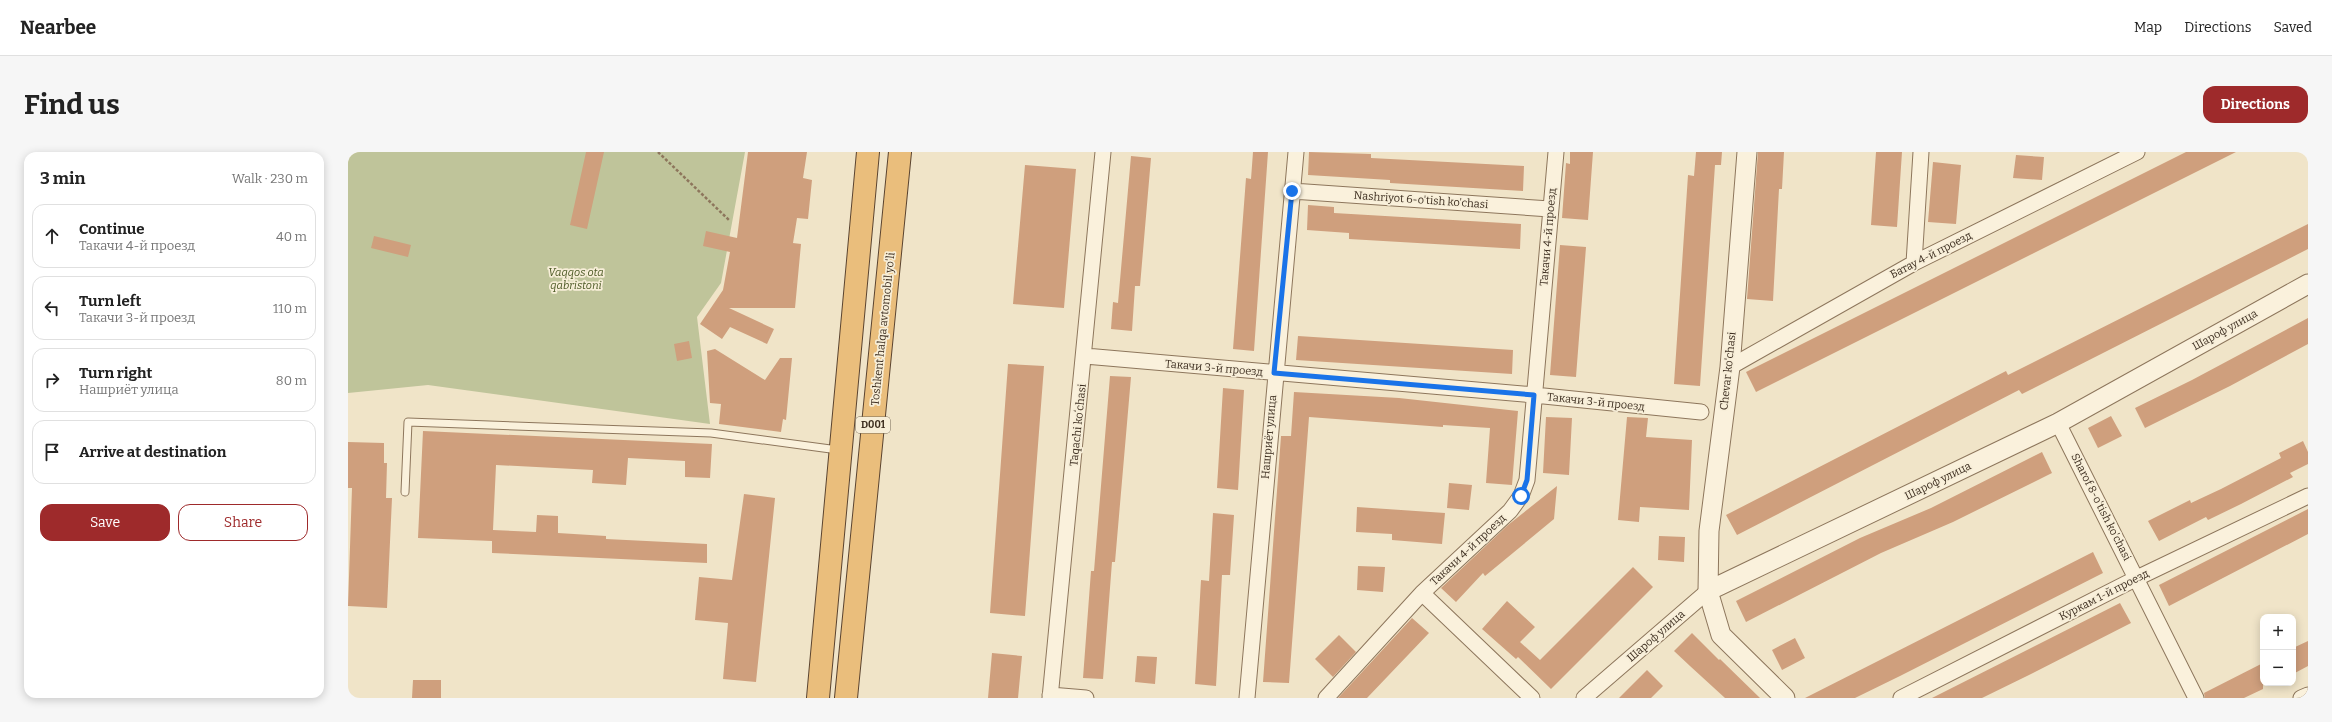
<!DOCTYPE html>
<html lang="en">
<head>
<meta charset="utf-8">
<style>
	:root { --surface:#fff; --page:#f6f6f6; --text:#222; --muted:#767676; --line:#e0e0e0; --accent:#9e2a2b }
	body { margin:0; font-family:Bitter,serif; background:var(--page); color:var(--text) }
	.controls { position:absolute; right:12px; bottom:12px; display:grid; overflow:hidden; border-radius:8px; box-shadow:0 2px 10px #0003 }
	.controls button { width:36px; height:36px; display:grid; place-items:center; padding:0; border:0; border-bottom:1px solid var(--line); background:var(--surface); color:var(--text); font:20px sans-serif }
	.stop { position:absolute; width:12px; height:12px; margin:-9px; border:3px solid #1a73e8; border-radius:50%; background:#fff }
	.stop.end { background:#1a73e8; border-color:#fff; box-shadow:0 1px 4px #0008 }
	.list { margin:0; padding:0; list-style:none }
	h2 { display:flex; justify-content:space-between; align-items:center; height:52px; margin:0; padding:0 16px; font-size:17px }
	h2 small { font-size:13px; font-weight:400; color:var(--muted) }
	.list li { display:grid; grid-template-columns:26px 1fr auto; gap:12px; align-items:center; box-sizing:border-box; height:64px; margin:0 8px 8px; padding:0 8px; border:1px solid var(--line); border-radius:12px }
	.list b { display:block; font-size:15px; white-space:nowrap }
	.list p { margin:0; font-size:13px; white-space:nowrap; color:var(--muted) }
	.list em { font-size:13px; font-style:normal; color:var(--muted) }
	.actions { display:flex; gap:8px; padding:12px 16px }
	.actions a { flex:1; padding:9px 0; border:1px solid var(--accent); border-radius:12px; text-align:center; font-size:14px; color:var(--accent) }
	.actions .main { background:var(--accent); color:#fff }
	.icon { flex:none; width:22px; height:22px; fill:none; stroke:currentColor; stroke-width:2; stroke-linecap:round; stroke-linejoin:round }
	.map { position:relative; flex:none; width:1960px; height:546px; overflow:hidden; border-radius:12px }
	header { display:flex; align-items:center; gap:24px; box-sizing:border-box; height:56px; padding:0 20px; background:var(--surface); border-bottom:1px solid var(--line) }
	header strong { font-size:19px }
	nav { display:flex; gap:22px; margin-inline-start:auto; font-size:14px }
	.intro { display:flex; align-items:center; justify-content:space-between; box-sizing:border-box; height:96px; padding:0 24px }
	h1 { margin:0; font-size:28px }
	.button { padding:10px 18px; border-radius:12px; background:var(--accent); color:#fff; font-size:14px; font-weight:700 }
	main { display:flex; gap:24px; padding:0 24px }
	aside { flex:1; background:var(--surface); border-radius:12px; box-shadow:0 2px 10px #0003 }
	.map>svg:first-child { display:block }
	.cemetery { fill:#bfc49a }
	.building { fill:#cf9f7d }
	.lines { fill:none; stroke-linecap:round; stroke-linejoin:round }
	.service-casing { stroke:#8d765c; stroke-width:9 }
	.minor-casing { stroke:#8d765c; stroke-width:17 }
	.tertiary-casing { stroke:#8d765c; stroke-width:21 }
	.trunk-casing { stroke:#5b4430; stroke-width:24 }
	.path { stroke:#8d765c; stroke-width:2.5; stroke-dasharray:3 2; stroke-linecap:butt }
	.service { stroke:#faf1dc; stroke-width:7 }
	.minor { stroke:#faf1dc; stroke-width:15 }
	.tertiary { stroke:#faf1dc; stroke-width:19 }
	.trunk { stroke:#eabe7c; stroke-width:22 }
	.route { stroke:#1a73e8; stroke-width:5 }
	.labels { text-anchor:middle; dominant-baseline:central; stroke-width:3.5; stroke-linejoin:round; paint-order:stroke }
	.shield { fill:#f7eed8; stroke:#756857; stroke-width:1 }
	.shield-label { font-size:10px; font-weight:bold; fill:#3d2e20 }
	.street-label { font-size:11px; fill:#3d2e20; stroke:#f7eed8 }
	.park-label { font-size:11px; font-style:italic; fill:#4d5a26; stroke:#f7eed8 }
</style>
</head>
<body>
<header>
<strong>Nearbee</strong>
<nav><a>Map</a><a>Directions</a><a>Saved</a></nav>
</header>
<div class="intro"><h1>Find us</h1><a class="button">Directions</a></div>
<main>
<aside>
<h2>3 min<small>Walk · 230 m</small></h2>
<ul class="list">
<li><svg class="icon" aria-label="ahead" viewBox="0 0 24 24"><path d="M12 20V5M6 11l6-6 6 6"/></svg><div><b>Continue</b><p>Такачи 4-й проезд</p></div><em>40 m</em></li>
<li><svg class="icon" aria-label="left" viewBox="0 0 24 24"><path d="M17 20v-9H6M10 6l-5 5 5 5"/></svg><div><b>Turn left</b><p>Такачи 3-й проезд</p></div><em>110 m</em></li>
<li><svg class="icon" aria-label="right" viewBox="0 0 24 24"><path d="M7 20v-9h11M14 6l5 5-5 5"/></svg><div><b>Turn right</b><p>Нашриёт улица</p></div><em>80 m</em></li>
<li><svg class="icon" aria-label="arrive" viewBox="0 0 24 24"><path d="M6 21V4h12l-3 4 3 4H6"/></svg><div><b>Arrive at destination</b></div></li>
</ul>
<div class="actions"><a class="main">Save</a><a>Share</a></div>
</aside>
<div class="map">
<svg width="1960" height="546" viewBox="0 0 1960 546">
	<rect width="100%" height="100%" fill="#f0e4c8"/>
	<path class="cemetery" d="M0,0h397l-24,131 -24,34 13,107 -282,-39 -80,8z"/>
	<path class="building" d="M238,0h18l-17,77 -17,-4z
		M400,0h59l-4,26 9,2 -4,39 -11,-1 -4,25 8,1 -6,64h-66l45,21 -7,15 -37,-17 -8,12 -22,-15 23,-34 7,-38 -27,-6 3,-15 31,7z
		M905,0h15l-14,199 -21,-2 13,-171 5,1z
		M961,0l62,2v4l153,8 -1,25 -133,-8v-3l-82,-5z
		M1222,0h23l-5,68 -26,-2 4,-55 4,1z
		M1348,0h26l-1,13h-6l-15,221 -26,-2 14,-209 6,1z
		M1410,0h26l-2,37h-3l-6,112 -26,-2z
		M1528,0h26l-5,75 -26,-2z
		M1838,0h50l-480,240 -10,-20z
		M1668,3l28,2 -2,23 -29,-2z
		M783,4l20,2 -11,128h-5l-3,45 -21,-2 2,-27 5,1z
		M1585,10l28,3 -5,59 -28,-2z
		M677,13l51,4 -12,139 -51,-4z
		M960,53l26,2v6l187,11 -1,25 -171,-10v-6l-42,-3z
		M1960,72v25l-286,145 -3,-4 -282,145 -11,-20 280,-144 2,4z
		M26,84l37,9 -3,12 -37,-9z
		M1212,93l26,2 -10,130 -26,-2z
		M1960,166v26l-78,42 -85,42 -10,-20 57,-28z
		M950,184l215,14 -1,24 -216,-14z
		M341,189l3,17 -15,3 -3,-17z
		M367,197l50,31 15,-22h12l-6,62 -3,-1 -2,13 -62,-8 2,-20 -11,-1 -3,-52z
		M660,212l36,2 -19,250 -35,-3z
		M762,224l21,1 -16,185h-3l-9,117 -20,-1 8,-107h3z
		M875,236l21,2 -6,100 -21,-2z
		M946,240l105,6 119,13 -6,74 -26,-2 4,-55 -47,-3v2l-134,-10 -20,266 -26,-1 18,-246h10z
		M1763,264l11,20 -24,12 -10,-20z
		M1198,265l26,1 -3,57 -26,-2z
		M1279,265l21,1 -2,19 46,3 -3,70 -49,-3 -1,15 -21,-2z
		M75,279l289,13 -2,34 -25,-1v-16l-57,-3 -2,27 -34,-2 1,-13 -97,-5 -3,65 43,2 1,-17 21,1v17l48,3v3l101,5v19l-215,-10v-12l-74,-3z
		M1955,289l5,11v12l-18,9 3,4 -52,27 -33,16 -2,-3 -47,24 -11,-20 42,-21 1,3 30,-14 60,-31 -2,-5z
		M0,290l36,1v20h3l-1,35h6l-5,110 -39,-2 4,-118h-4z
		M1694,300l10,21 -99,49 -72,31 -135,69 -10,-21 124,-63 71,-30z
		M1101,331l23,2 -3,25 -22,-2z
		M1209,334l-3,33 -69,57 -2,-3 -27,29 -15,-14 67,-63z
		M396,342l31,4 -19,184 -33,-3 5,-56 -33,-3 4,-43 33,3z
		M1009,355l88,6 -3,31 -50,-4v-6l-36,-2z
		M1960,357v25l-139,72 -10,-21z
		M865,361l21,2 -4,60h-8l-6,111 -21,-2 6,-104 8,1z
		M1311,384l26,1 -1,25 -26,-2z
		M1745,400l10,21 -203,103 -45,22h-50z
		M1010,414l27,1 -2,25 -26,-2z
		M1285,415l20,20 -102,102 -33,-32 -2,2 -34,-30 25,-28 28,26 -15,15 20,18z
		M1772,451l11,20 -102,52 -47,23h-50z
		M1064,466l17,15 -62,65h-29z
		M1344,481l27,27 1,-1 40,39h-35l-35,-32 -16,-15z
		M991,483l17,17 -23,25 -18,-18z
		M1447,486l10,20 -23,12 -10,-20z
		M1960,489v25l-15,8v-26z
		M644,501l30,3 -4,42h-30z
		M789,504l20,1 -2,27 -20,-2z
		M1915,511v26l-19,9h-39l-1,-5z
		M1299,518l16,16 -12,12h-32z
		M65,528h28v18h-29z"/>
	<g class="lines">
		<g class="service-casing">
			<path id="service" d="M57,340l3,-70 303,11 127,17"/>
		</g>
		<g class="minor-casing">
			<path id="minor" d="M944,39l258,18
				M1566,111l7,-111
				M737,204l449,39 167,17
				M1382,215l184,-104 223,-111
				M1710,271l138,275
				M1074,441l110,105
				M702,543l36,3
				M702,546l53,-546
				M899,546l49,-546
				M978,546l96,-105 88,-82 11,-15 6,-16 29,-328
				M1236,546l124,-107
				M1553,546l236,-120 171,-82
				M1953,546l7,-3"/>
		</g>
		<g class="tertiary-casing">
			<path id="tertiary" d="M1399,0l-17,215 -21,164 -1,60 13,44 64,63
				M1360,439l350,-168 250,-139"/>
		</g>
		<g class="trunk-casing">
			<path id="trunk" d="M470,546l50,-546
				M498,546l54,-546"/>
		</g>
		<path class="path" d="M310,0l71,68"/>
		<use href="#service" class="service"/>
		<use href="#minor" class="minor"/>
		<use href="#tertiary" class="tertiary"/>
		<use href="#trunk" class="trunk"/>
	</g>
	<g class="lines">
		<path class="route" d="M944,39l-18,182 260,22 -7,85 -6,16"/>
	</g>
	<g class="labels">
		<rect class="shield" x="508" y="265" width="34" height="16" rx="3"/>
		<g class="shield-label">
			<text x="525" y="273">D001</text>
		</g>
		<g class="street-label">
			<text transform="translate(1073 48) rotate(4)">Nashriyot 6-o'tish ko'chasi</text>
			<text transform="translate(1200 85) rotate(-85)">Такачи 4-й проезд</text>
			<text transform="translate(1583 103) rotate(-27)">Батау 4-й проезд</text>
			<text transform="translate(535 177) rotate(-84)">Toshkent halqa avtomobil yo'li</text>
			<text transform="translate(1877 178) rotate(-29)">Шароф улица</text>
			<text transform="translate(866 216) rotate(5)">Такачи 3-й проезд</text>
			<text transform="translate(1380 219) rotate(-84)">Chevar ko'chasi</text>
			<text transform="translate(1248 250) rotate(6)">Такачи 3-й проезд</text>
			<text transform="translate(730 273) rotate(-84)">Taqachi koʻchasi</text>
			<text transform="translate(921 285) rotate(-85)">Нашриёт улица</text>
			<text transform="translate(1590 329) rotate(-26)">Шароф улица</text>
			<text transform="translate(1753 355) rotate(63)">Sharof 8-o'tish ko'chasi</text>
			<text transform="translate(1120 398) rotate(-43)">Такачи 4-й проезд</text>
			<text transform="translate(1756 443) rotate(-27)">Куркам 1-й проезд</text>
			<text transform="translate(1308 484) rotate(-41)">Шароф улица</text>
		</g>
		<g class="park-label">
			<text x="228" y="120">Vaqqos ota<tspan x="228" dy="13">qabristoni</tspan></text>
		</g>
	</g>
</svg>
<div class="controls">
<button>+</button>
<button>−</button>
</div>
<div class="stop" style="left:1173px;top:344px"></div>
<div class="stop end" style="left:944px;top:39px"></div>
</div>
</main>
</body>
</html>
